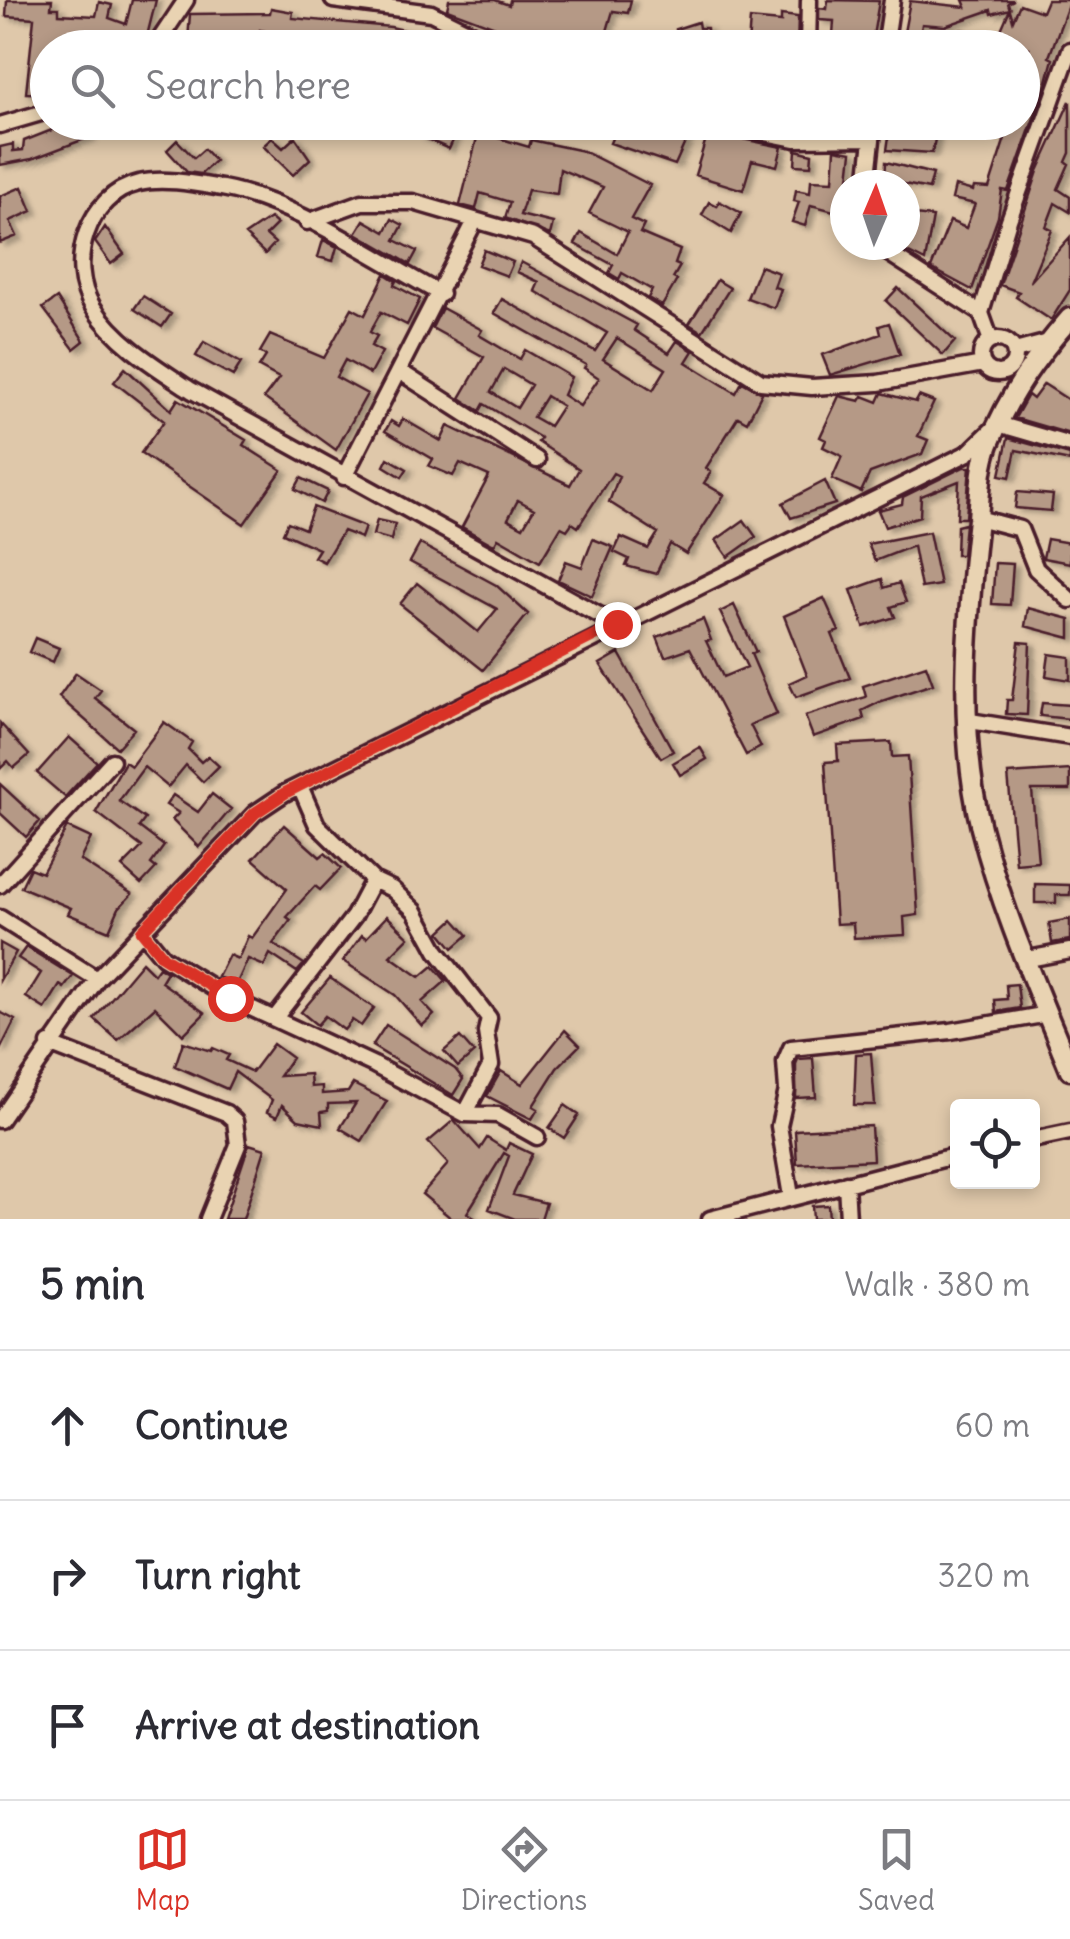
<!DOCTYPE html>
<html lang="en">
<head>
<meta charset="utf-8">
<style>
	:root { --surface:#fff; --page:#f7f7f7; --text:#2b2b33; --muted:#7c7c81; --line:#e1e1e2; --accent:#d93025 }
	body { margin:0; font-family:Delius,sans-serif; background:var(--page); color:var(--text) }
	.controls { position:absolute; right:30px; bottom:30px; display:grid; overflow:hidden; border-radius:10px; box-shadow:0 5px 15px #0003 }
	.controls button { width:90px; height:90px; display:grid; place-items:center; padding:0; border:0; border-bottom:2px solid var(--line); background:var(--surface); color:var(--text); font:50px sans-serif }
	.compass { position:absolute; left:830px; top:170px; width:90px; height:90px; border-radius:50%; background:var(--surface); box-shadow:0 5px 15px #0003; rotate:2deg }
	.stop { position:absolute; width:30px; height:30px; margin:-22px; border:8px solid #d93025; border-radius:50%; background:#fff }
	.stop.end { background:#d93025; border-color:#fff; box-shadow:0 2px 10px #0008 }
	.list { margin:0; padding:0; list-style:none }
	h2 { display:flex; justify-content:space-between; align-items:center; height:130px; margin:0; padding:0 40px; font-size:42px }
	h2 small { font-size:32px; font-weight:400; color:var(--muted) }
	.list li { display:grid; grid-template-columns:65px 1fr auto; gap:30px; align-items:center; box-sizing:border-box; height:150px; padding:0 40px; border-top:2px solid var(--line) }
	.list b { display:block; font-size:38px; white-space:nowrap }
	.list em { font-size:32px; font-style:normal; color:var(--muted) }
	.icon { flex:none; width:55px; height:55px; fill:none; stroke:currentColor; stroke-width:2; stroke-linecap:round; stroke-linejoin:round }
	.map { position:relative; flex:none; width:1070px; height:1219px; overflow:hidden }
	.search { position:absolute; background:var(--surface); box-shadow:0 5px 15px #0003; left:30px; right:30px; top:30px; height:110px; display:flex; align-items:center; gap:25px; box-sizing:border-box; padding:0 35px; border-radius:55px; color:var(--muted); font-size:38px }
	.sheet { height:580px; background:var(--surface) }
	nav { display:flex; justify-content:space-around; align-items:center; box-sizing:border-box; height:140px; border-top:2px solid var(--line); background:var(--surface); font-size:28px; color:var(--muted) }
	nav a { display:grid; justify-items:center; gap:5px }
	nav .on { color:var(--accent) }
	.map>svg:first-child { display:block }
	.building { fill:#b59986; stroke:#4a1f2b; stroke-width:2.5; fill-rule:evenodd; filter:url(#shadow) }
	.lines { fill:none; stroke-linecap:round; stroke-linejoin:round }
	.minor-casing { stroke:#4a1f2b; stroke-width:21 }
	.tertiary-casing { stroke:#4a1f2b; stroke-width:25 }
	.minor { stroke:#e9d3b2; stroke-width:14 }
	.tertiary { stroke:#e9d3b2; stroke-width:18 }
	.route { stroke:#d93025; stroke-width:12 }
</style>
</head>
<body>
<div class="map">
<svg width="1070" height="1219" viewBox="0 0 1070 1219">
	<defs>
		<filter id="shadow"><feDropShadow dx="5.5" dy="3" stdDeviation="2.5" flood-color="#0004"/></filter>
	</defs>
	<rect width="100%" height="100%" fill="#dfc8aa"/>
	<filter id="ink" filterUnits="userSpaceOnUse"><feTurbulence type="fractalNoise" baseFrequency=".01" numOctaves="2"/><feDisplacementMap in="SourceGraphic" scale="20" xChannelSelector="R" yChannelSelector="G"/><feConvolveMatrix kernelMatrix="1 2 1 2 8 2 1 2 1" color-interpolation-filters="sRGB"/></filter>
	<g filter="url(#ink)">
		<path class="building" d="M7,0h45l-1,8h8v6l37,2 3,-14 13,3 -3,13 17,6 6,-24h24l-12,48h-44l2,-6 -20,-7 -1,13h-34l1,46 -22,-1 8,-75 -28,-2z
			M449,0h46l14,5 1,-5h121l-3,13 -15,-2 -8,27 24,10h-96l-10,-5 2,-5 -78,-29z
			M828,0l51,1 -8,47h-39l2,-27 -15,-1v-12l8,1z
			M963,0h51l-6,3 5,17 7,-16 22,8 5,-12h23l-21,57 4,2 -6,22 -39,110 -6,-1 -4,27 -26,73 -41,-22 19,-47 16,7 9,-24 -23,-5 3,-13 18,5 1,-4 15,1 17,-53 -15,-5 2,-8h29l10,-51 -10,-3 7,-20h-83l3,-19 51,3 10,-23 -18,5 -1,-4 -46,16 -23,-2 -4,24h-17l9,-47 56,6z
			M271,8l22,4 -1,6 99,9 38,9 -2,12 -87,-5 -1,5h-32l-9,-2 1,-8 -39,-8 -1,12 -71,-2 2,-26 80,-1z
			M781,15l17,2 -1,31 -49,-3 2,-26 31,3z
			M698,22l1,6h8l1,20h-32v-19z
			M1070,101v52l-4,9 3,2 -11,25 12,8v15l-15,-9 -9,24 6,3 -22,52 40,-45v53l-19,30 -35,-23 3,-5 -19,-7 38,-114z
			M72,122h12l6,15 -58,22 -32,6v-18l13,-3v7l10,-1 1,-9z
			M425,122l31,12 -7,15 -29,-13z
			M481,122h17l-3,15 34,10 2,-7 52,11 67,34 -19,34 13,6 -4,8 40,17 -5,14 5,2 -7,12 4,2 -15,26 -14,-8 4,-8 -30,-17 -3,6 -10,-6 4,-8 -38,-21 6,-11 36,21 11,-22 -39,-19 14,-26 -43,-18 -3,25 -29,-4 -8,25 33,8 -3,12 -45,-17 5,-16 -30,-9 -4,16 -16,-4z
			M639,122l15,7 3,-7 31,14 -13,29 -65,-22 5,-12 -20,-8z
			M891,122l47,4 -6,27 -45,-3z
			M708,132l74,15 -5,19 -25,-6 -9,30 -48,-15z
			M295,137l15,22 -17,16 -30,-29 9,-8 11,10z
			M177,140l17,18 10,-9 11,12 -14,13 -14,-2 -20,-22z
			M835,149l17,3 -7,62 -34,-9 -6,21 -13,-4 7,-20 -5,-1 2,-11 14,3 1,-13 22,1z
			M796,150l16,4 -1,12 -16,-1z
			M886,162l47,12 -4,15 -44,-9z
			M22,187l10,24 -22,10 7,15 -17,7v-47z
			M719,201l22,12 -10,20 -29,-18 7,-13 8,4z
			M905,214l28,3 -8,44 -20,-10z
			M270,218l7,6 -11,11 9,8 -10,11 -20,-19z
			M392,219l11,6 -8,15 22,11 -7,13 -54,-31 8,-13 21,12z
			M105,227l19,27 -13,10 -16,-22z
			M323,240l14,7 -4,14 -15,-4z
			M484,250l29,12 -6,14 -29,-11z
			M521,262l116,63 -3,5 35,23 8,-12 16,10 -7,11 50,31 6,-11 20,11 -15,29 -9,-5 -32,51 5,4 -7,11 20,12 -38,59 -16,-10 -14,30 -30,-8 3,-7 -15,-7 7,-15 27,12 10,-16 -49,-31 10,-26 -6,-3 -35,54 -6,-4 -5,7 -6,-3 -21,35 -42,-24 -4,7 -32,-18 27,-51 -29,-13 -7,13 -24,-10 4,-7 -48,-28 6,-10 8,5 4,-7 38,22 7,-15 122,59 9,-16 -41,-27 3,-4 -57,-34 -4,7 -20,-13 24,-41 -52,-29 10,-20 40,22 -3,5 41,24 5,-9 46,27 -8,18 17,11 19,-28 -15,-10 2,-3 -92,-52 8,-14 93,52 12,-18 -72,-42 4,-9 -22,-10zM617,338l49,31 -13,21 -50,-31zM504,369l27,16 -14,23 -26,-16zM546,396l16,10 -13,20 -16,-9zM518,500l16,9 -11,18 -15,-8z
			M760,266l19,7 -5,14 7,2 -7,19 -27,-10z
			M385,274l11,7 -2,4 26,14 -13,26 -26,-13 -11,20 7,4 -6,10 11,6 -12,22 -25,-14 -9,17 31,17 -31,56 -72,-52 15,-20 -20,-11 7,-11 -6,-4 10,-17 54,23 28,-50 13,7z
			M717,280l13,8 -28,44 -13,-8z
			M898,288l57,53 -12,14 -57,-54z
			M143,296l28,18 -9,13 -28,-18z
			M57,298l27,43 -10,8 -31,-41z
			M889,323l11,31 -70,21 -8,-20 59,-21 -2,-8z
			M204,342l37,21 -8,13 -37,-20z
			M125,368l46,42 7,-11 68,41 -3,5 39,25 -38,54 -103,-71 23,-32 -50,-39z
			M1044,384l26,17v33l-55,-16 13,-23 5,4z
			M882,393l34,9 3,-6 15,6 -16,34 10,4 -6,14 -52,19 -9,19 -29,-13 10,-23 -19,-9 3,-7 -6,-3 19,-41 21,5 3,-5 15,6z
			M1008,438l62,17v6l-54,-11 -6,27 -10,-2z
			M388,458l19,11 -5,8 -18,-11z
			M964,467h6l-4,51h-9l2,-37 -38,15 -1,20 -35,11 -7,-17 24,-6 1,-7z
			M301,478l27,13 -6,12 -27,-14z
			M825,481l10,23 -44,14 -8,-15z
			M1017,492l36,3 -2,16 -36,-3z
			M313,507l52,20 -4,11 -18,-7 -19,31 -10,-5 5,-8 -36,-16 5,-11 17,7z
			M377,520l18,4 -4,16 -18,-5z
			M744,520l12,17 -28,20 -12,-17z
			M965,524l-3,31h-6l1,-29z
			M929,532l11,53 -19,3 -8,-42 -38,15 -7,-17z
			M593,539l20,8 -21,49 -34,-16 8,-19 16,6z
			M1047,539l23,4v20l-27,-5z
			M420,544l76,41 32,29 -45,56 -83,-66 17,-21 61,49 19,-23 -87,-47z
			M995,563l18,1 -3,41 -18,-1z
			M882,579l2,9 15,-5 7,19 -15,5 4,10 -31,10 -13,-37z
			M824,598l15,33 -7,3 18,44 -54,19 -7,-14 18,-8 -23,-59z
			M734,605l22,47 -5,2 26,60 -27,11 11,22 -15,8 -56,-107 -25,9 -8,-20 46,-18 8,21 -5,1 17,36 24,-10 -27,-55z
			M1028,608l42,11v19l-45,-12z
			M35,638l24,10 -6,14 -24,-10z
			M1019,642l11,1 -3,72 -21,-1 1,-14h5z
			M619,653l54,98 -12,7 -61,-94z
			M1049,654l21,3v23l-24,-4z
			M926,665l7,19 -51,17 -20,10 2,8 -51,18 -8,-21 61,-19 -3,-11z
			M76,673l25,17 -6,8 39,31 -17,19 -58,-51z
			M1042,703l28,2v14l-30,-3z
			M164,722l28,20 -4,7 13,13 7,-6 11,10 -16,16 -17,-17 -18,22 -24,-20 -25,34 26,18 -6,8 25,19 -13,18 5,4 -15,16 -19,-17 20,-20 -46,-35 29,-50 6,4z
			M0,723l29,32 -15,13 -6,-7 -8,8z
			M69,737l28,25 -32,35 -28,-24z
			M891,742l1,15 16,-1 10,159 -14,2 1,18 -51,3 -1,-15 -17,1 -11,-162 13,-1 -1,-16z
			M700,747l7,12 -27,16 -7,-12z
			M1070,770v20h-38l6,72 -22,2 -8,-90z
			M0,784l40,37 -14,16 -26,-24z
			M212,794l19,15 -32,38 -27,-27 7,-7 -13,-8 7,-10 25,17z
			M284,825l36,32 5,-4 16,15 -21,22 -5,-4 -28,31 4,3 -18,24 31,20 -7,8 -27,-18 -6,12 -16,-7 -12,26 -18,-8 11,-22 9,4 10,-23 4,2 35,-49 -34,-30z
			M67,827l24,11 -11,22 52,34 -13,14 -10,23 -41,-17 3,-6 -50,-21 9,-19 12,5z
			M1035,884l35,1v10h-14v8h-21z
			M387,916l22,21 -19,19 30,21 13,-11 13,15 -24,21 12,13 -12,11 -27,-31 -52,-34 19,-26 4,3z
			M454,919l14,16 -15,13 -13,-16z
			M1070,919v21l-18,3 -3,-20z
			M0,943l16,9 -16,28z
			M26,947l47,29 -9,12 -4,-3 -15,24 -19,-12 15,-24 -23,-15z
			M142,962l12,12 5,-7 8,5 -6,10 44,31 -22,22 -28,-28 -37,33 -24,-21z
			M330,978l44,30 -13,18 -9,-6 -8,10 -19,-14 -8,9 -16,-13z
			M1017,984l3,24 -24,4 -1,-12 12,-1 -1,-14z
			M0,1012l15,8 -15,30z
			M386,1025l69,44 8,10 -10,16 -81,-49z
			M565,1030l15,15 -23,23 -24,38 5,3 -6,10 -45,-23 14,-25 21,13z
			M460,1037l14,16 -16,14 -14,-16z
			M183,1042l28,9 2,-3 16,7 -3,5 26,12 21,-28 19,14 -13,18 31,-2 1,13 11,-1v8l26,-2 5,-8 34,17 -25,40 -22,-13 16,-25 -28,1v7l-7,1 1,13 -24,-5 -16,-15 -5,12 -10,-5 5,-12 -37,-28 -8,17 -52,-23z
			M871,1053l4,52h-21l2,-51z
			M813,1058l3,39 -20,1v-34l2,-5z
			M565,1105l14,10 -15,23 -15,-10z
			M454,1120l26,29 7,-11 19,12 3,-7 23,11 -19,41 33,8 -5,16h-26l-26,-10 20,-53 -5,-3 -37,60 9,6h-24l-30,-25 26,-30 -20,-22z
			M871,1126l2,34 -76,4 -2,-34z
			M249,1144l16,5 -22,70h-19z
			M828,1205l1,14h-16l-1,-13z"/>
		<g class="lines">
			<g class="minor-casing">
				<path id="minor" d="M333,0l98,13 71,35
					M154,48l32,-48
					M808,48l1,-48
					M885,48l7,-48
					M712,122l83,17 77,-1
					M0,125l48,-14
					M867,185l7,-63
					M307,222l55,-20h51l120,35 228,145 51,5 66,-4 105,-19
					M876,245l105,68
					M441,294c-66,-35 -147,-93 -219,-106 -24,-4 -59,-11 -83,-5 -52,12 -73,81 -46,124 23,36 63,60 98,83l426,235
					M981 356a17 17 0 1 1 34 0a17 17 0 1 1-34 0Z
					M991,341l-10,-28 28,-93 61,-170
					M1015,351l34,-9
					M399,371l138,89
					M344,477l131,-256
					M978,518l42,11 16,40 34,31
					M970,721l100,16
					M373,880l19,9 23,22 22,40 52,67 -3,14 5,33 -26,49
					M0,885l112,-124
					M0,918l97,61
					M142,931l21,26 68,42 143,66 91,49 33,1 39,22
					M1028,959l42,-8
					M275,1018l79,-102 19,-36 -56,-55 -17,-39
					M49,1044l177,69 9,8 3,24 -30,74
					M0,1120l97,-141 158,-166 30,-20 683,-340 30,-29 72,21
					M1032,1140l38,-8
					M846,1183l2,36
					M791,1196l-12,-70 8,-36 -2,-28 6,-14 160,-17 97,-17
					M710,1219l248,-64"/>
			</g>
			<g class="tertiary-casing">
				<path id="tertiary" d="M1070,318c-34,39 -62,78 -81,126 -9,23 -9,51 -11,75 -11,99 -21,211 3,309 21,83 57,163 89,242"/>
			</g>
			<use href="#minor" class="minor"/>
			<use href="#tertiary" class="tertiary"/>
		</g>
	</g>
	<g class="lines" filter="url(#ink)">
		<path class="route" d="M230,998l-67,-41 -21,-26 113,-118 30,-20 332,-169"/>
	</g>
</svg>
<div class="controls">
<button><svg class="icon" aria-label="locate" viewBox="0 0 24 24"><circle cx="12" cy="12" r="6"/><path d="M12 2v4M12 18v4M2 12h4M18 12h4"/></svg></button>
</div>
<svg class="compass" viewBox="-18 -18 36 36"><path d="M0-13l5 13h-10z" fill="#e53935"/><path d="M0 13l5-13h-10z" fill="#7c7c81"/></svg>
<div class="stop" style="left:230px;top:998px"></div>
<div class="stop end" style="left:617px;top:624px"></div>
<div class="search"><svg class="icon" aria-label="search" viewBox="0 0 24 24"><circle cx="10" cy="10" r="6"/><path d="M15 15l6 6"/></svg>Search here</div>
</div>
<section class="sheet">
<h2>5 min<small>Walk · 380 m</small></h2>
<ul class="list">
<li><svg class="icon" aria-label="ahead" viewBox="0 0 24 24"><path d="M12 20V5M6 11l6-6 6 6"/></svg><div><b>Continue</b></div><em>60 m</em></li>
<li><svg class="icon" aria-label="right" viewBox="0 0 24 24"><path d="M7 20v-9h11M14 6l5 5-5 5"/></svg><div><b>Turn right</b></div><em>320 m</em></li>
<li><svg class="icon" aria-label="arrive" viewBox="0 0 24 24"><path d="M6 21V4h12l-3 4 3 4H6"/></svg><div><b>Arrive at destination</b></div></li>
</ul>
</section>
<nav>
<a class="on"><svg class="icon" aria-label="map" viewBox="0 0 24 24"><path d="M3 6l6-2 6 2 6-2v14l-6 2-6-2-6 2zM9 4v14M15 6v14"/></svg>Map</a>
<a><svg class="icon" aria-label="directions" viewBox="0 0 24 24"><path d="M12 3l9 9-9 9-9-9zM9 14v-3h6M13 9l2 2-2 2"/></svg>Directions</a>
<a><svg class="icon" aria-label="saved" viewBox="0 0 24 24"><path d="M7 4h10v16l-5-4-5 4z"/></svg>Saved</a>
</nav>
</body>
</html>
